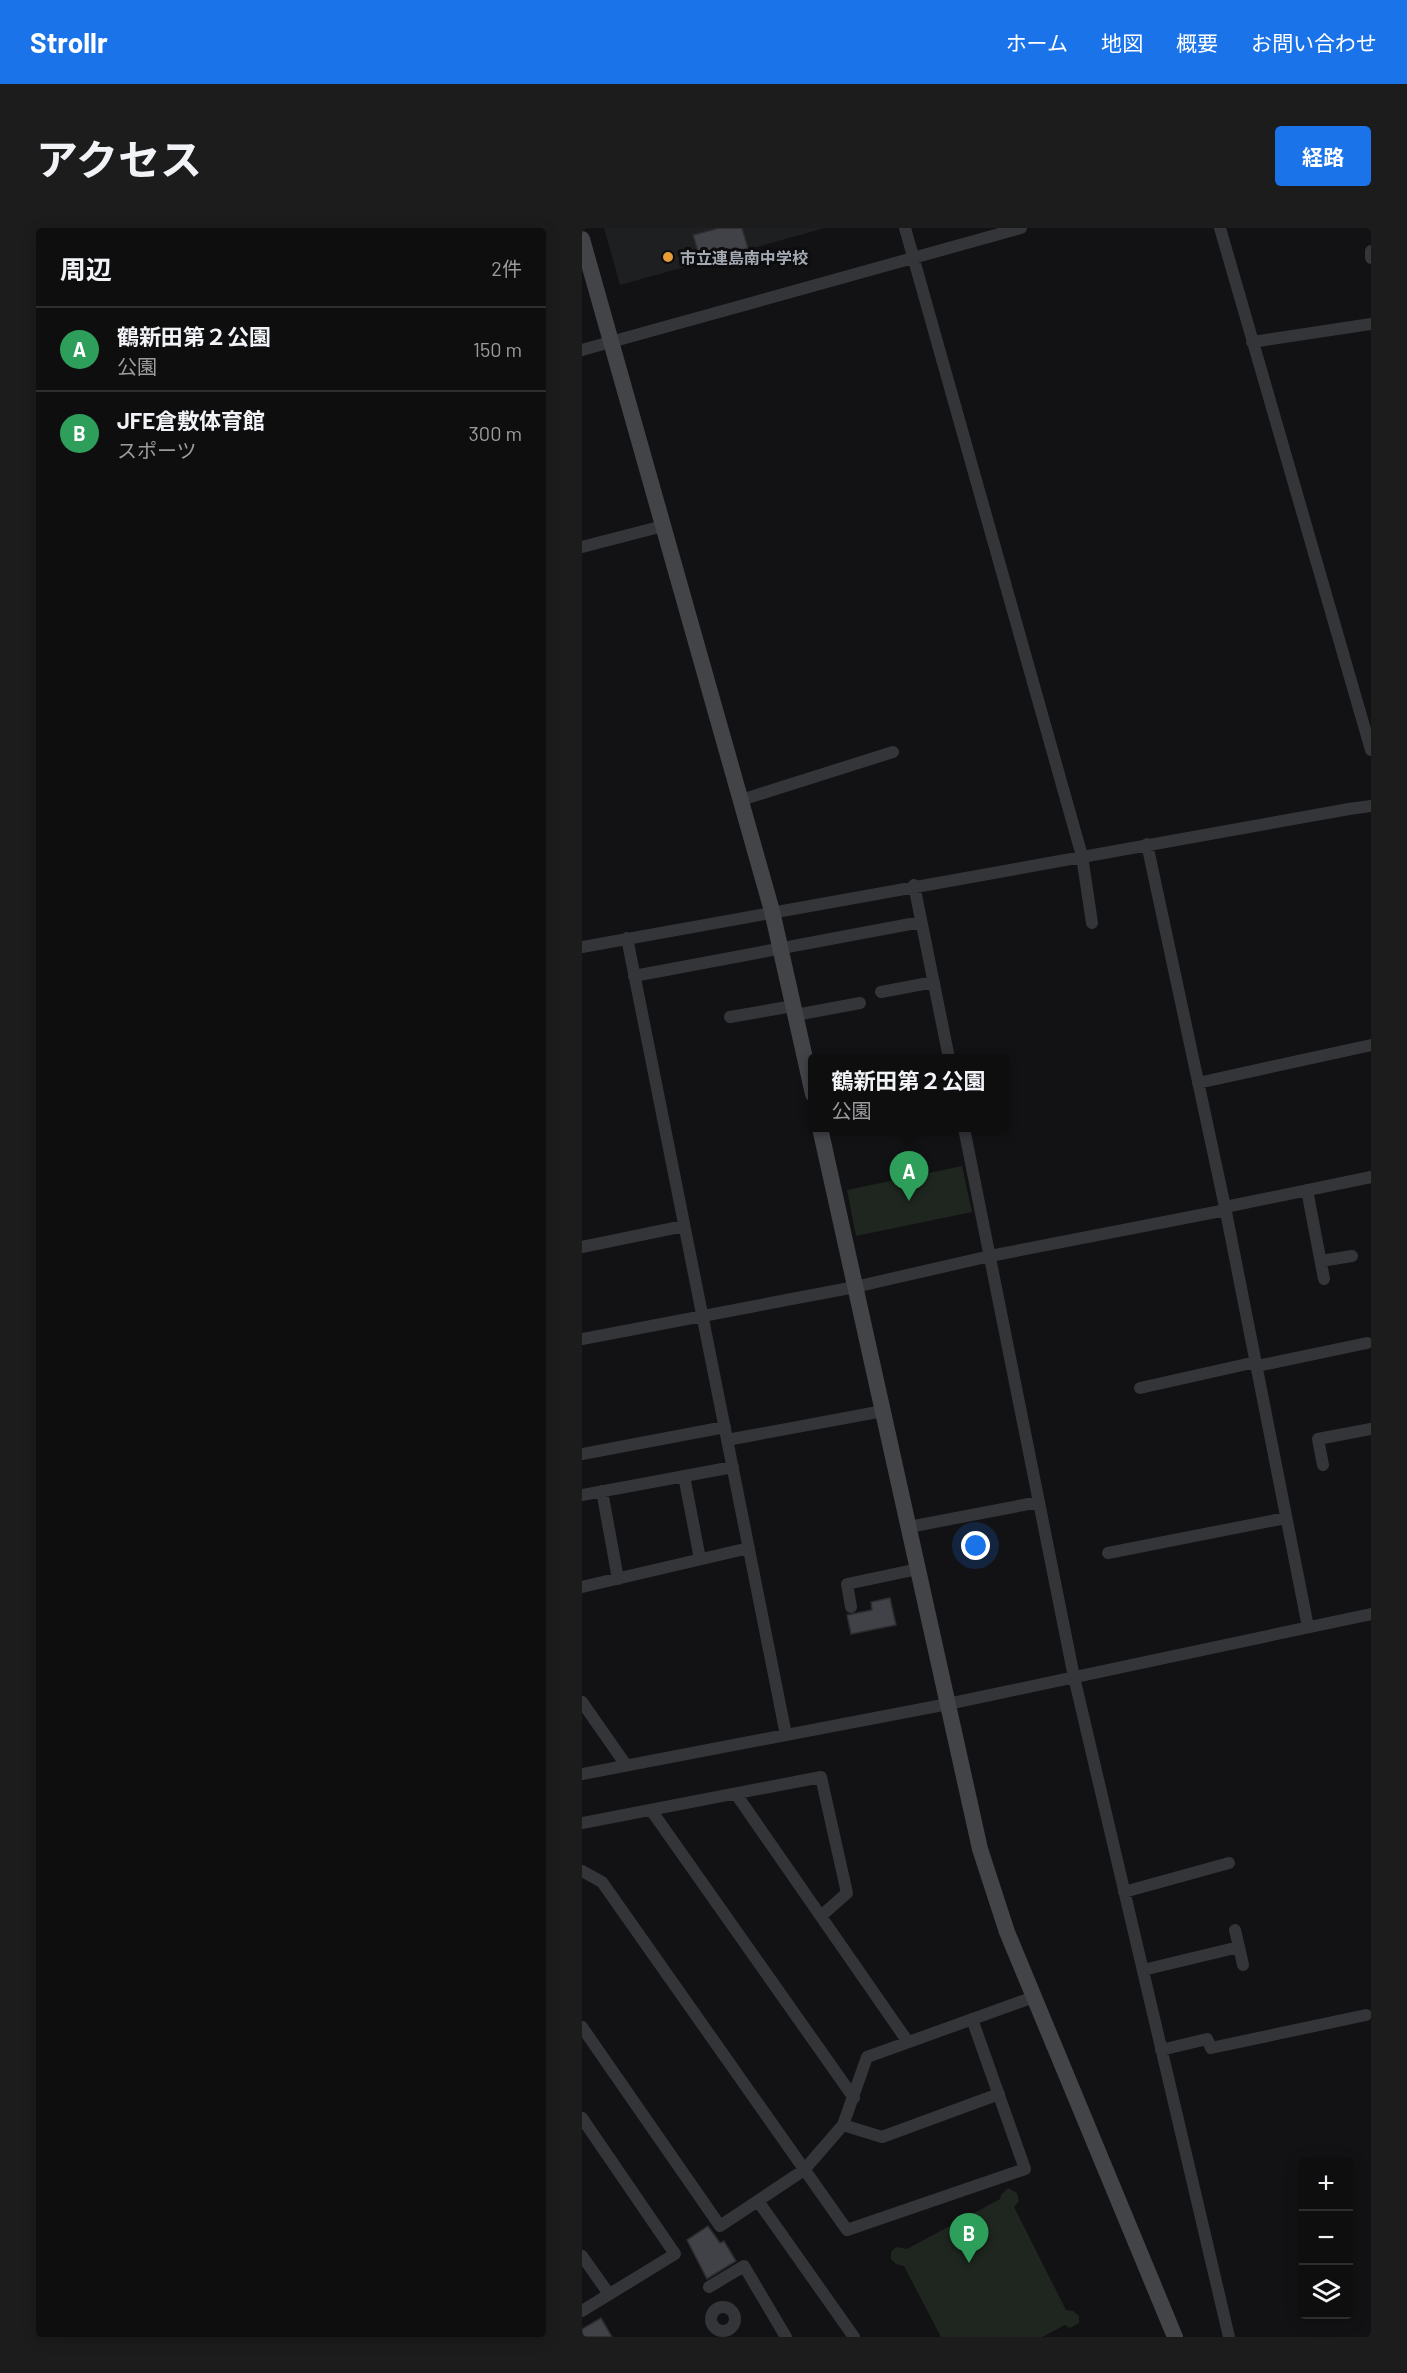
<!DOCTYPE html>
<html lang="ja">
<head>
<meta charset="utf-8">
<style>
	:root { --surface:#0e0e0f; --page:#1c1c1d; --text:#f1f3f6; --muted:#9b9c9e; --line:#2e2e2f; --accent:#1a73e8 }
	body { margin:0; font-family:Barlow,"Noto Sans JP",sans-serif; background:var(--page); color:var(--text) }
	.controls { position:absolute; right:18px; bottom:18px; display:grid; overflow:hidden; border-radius:6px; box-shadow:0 3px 15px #0003 }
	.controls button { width:54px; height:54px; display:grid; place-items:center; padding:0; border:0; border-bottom:2px solid var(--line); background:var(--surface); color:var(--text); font:30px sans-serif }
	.you { position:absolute; left:394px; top:1318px; width:21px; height:21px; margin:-15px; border:4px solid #fff; border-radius:50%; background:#1a73e8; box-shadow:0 0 0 9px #1a73e833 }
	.badge { display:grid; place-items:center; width:39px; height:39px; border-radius:50%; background:var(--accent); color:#fff; font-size:20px; font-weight:700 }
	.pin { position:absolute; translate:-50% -50px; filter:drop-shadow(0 2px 3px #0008) }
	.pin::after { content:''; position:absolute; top:32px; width:21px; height:18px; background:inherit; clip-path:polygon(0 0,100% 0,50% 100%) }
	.popup { position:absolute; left:226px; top:826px; width:201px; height:78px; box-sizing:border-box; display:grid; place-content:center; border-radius:6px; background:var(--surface); filter:drop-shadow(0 2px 4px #0005); font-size:20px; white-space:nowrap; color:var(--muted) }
	.popup b { font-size:22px; color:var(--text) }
	.popup::after { content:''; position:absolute; left:50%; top:100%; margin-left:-12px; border:12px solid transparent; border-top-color:var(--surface) }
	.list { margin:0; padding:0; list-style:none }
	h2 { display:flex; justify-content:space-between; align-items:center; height:78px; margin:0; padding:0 24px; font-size:26px }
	h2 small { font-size:20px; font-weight:400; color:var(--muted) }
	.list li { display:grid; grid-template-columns:39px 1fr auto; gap:18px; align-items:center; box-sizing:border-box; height:84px; padding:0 24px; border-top:2px solid var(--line) }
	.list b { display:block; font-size:22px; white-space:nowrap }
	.list p { margin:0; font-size:20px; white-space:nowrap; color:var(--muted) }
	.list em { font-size:20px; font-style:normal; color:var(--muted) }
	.icon { flex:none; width:33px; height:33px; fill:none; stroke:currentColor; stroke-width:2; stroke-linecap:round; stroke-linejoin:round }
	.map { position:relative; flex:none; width:789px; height:2109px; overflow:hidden; border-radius:6px }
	header { display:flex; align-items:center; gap:36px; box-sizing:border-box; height:84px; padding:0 30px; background:var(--accent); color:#fff }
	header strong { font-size:28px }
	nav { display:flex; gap:33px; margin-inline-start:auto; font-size:21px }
	.intro { display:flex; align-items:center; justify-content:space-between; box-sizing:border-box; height:144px; padding:0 36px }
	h1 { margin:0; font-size:42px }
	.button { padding:15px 27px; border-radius:6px; background:var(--accent); color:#fff; font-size:21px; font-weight:700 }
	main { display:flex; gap:36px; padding:0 36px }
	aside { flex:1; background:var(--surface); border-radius:6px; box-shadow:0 3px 15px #0003 }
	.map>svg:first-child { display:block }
	.built { fill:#1e1f21 }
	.green { fill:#1f261f }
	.building { fill:#414247; stroke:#2c2d30; stroke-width:1.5 }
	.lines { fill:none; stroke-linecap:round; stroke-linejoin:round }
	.street { stroke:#333538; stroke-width:12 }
	.secondary { stroke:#424448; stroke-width:16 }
	.poi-dot { fill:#e79c37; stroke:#0d0d0f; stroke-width:2 }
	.labels { text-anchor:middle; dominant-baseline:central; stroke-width:6; stroke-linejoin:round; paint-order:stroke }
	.poi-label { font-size:16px; font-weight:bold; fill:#a4aab3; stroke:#0d0d0f; text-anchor:start }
</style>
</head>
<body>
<header>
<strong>Strollr</strong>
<nav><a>ホーム</a><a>地図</a><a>概要</a><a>お問い合わせ</a></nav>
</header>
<div class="intro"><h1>アクセス</h1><a class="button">経路</a></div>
<main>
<aside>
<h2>周辺<small>2件</small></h2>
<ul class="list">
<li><span class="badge" style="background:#2e9e5b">A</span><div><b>鶴新田第２公園</b><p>公園</p></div><em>150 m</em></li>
<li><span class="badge" style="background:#2e9e5b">B</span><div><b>JFE倉敷体育館</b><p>スポーツ</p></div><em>300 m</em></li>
</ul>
</aside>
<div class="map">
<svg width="789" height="2109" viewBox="0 0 789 2109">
	<rect width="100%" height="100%" fill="#121214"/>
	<path class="built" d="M22,0h221l-205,57z"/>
	<path class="green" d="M380,938l10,46 -116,24 -9,-46z
		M426,1960l9,5 2,8 -5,6 52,103 7,1 6,5v7l-9,5 -5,-3 -23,12h-101l-37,-71 -8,-2 -5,-5v-7l5,-5 11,2 93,-50 1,-4z"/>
	<path class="building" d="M137,0h23l6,20 -47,14 -8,-27z
		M308,1370l6,27 -45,9 -4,-19 25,-5 -1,-8z
		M126,1998l12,17 4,-2 12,20 -29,18 -20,-39z
		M19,2090l11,19h-30v-8z"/>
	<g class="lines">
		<path class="street" d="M323,0l177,628 10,67
			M638,0l151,522
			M789,23v7
			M670,114l119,-18
			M0,122l439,-122
			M0,319l81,-21
			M159,572l152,-48
			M565,616l78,363 83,420
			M332,657l35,173
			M45,710l159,797
			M0,719l767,-138 22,-3
			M52,748l287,-54
			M299,764l53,-10
			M214,787l64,-12
			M148,789l63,-11
			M616,855l173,-38
			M382,900l110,549 155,660
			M725,962l17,89
			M643,979l146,-30
			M0,1019l102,-21
			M739,1033l31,-5
			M0,1111l273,-52 135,-31 236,-46
			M675,1138l110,-23
			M558,1160l116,-26
			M145,1212l156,-29
			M0,1226l143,-27
			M741,1237l-5,-26 53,-10
			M102,1248l16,83
			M20,1263l16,88
			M0,1267l151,-28
			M327,1299l130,-25
			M526,1325l178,-35
			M0,1359l167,-39
			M269,1379l-4,-23 71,-15
			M0,1474l44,63
			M0,1546l366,-70 423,-90
			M154,1566l172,248
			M69,1582l203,288
			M0,1595l239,-46 26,116 -26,23
			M0,1643l20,11 245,348 178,-61 -53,-150
			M542,1664l105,-29
			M653,1702l4,17
			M561,1742l96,-23 4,18
			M0,1799l138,199 84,-56 39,-45
			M579,1822l46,-11 4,9 155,-33
			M417,1866l-117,43 -39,-12 24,-68 167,-60
			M0,1890l93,136 -93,57
			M176,1973l96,136
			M0,2028l27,38
			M127,2059l35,-21 42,71
			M129 2091a12 12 0 1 1 24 0a12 12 0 1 1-24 0Z"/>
		<path class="secondary" d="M0,11l190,672 41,183
			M238,900l160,721 27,83 168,405"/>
	</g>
	<circle class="poi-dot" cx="86" cy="29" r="6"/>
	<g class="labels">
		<g class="poi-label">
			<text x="98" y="29">市立連島南中学校</text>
		</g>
	</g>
</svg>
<div class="controls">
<button>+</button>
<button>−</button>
<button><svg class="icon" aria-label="layers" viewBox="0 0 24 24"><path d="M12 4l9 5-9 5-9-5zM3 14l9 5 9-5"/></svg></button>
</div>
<div class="you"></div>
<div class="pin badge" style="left:327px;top:973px;background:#2e9e5b">A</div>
<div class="popup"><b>鶴新田第２公園</b>公園</div>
<div class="pin badge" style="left:387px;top:2035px;background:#2e9e5b">B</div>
</div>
</main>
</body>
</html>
